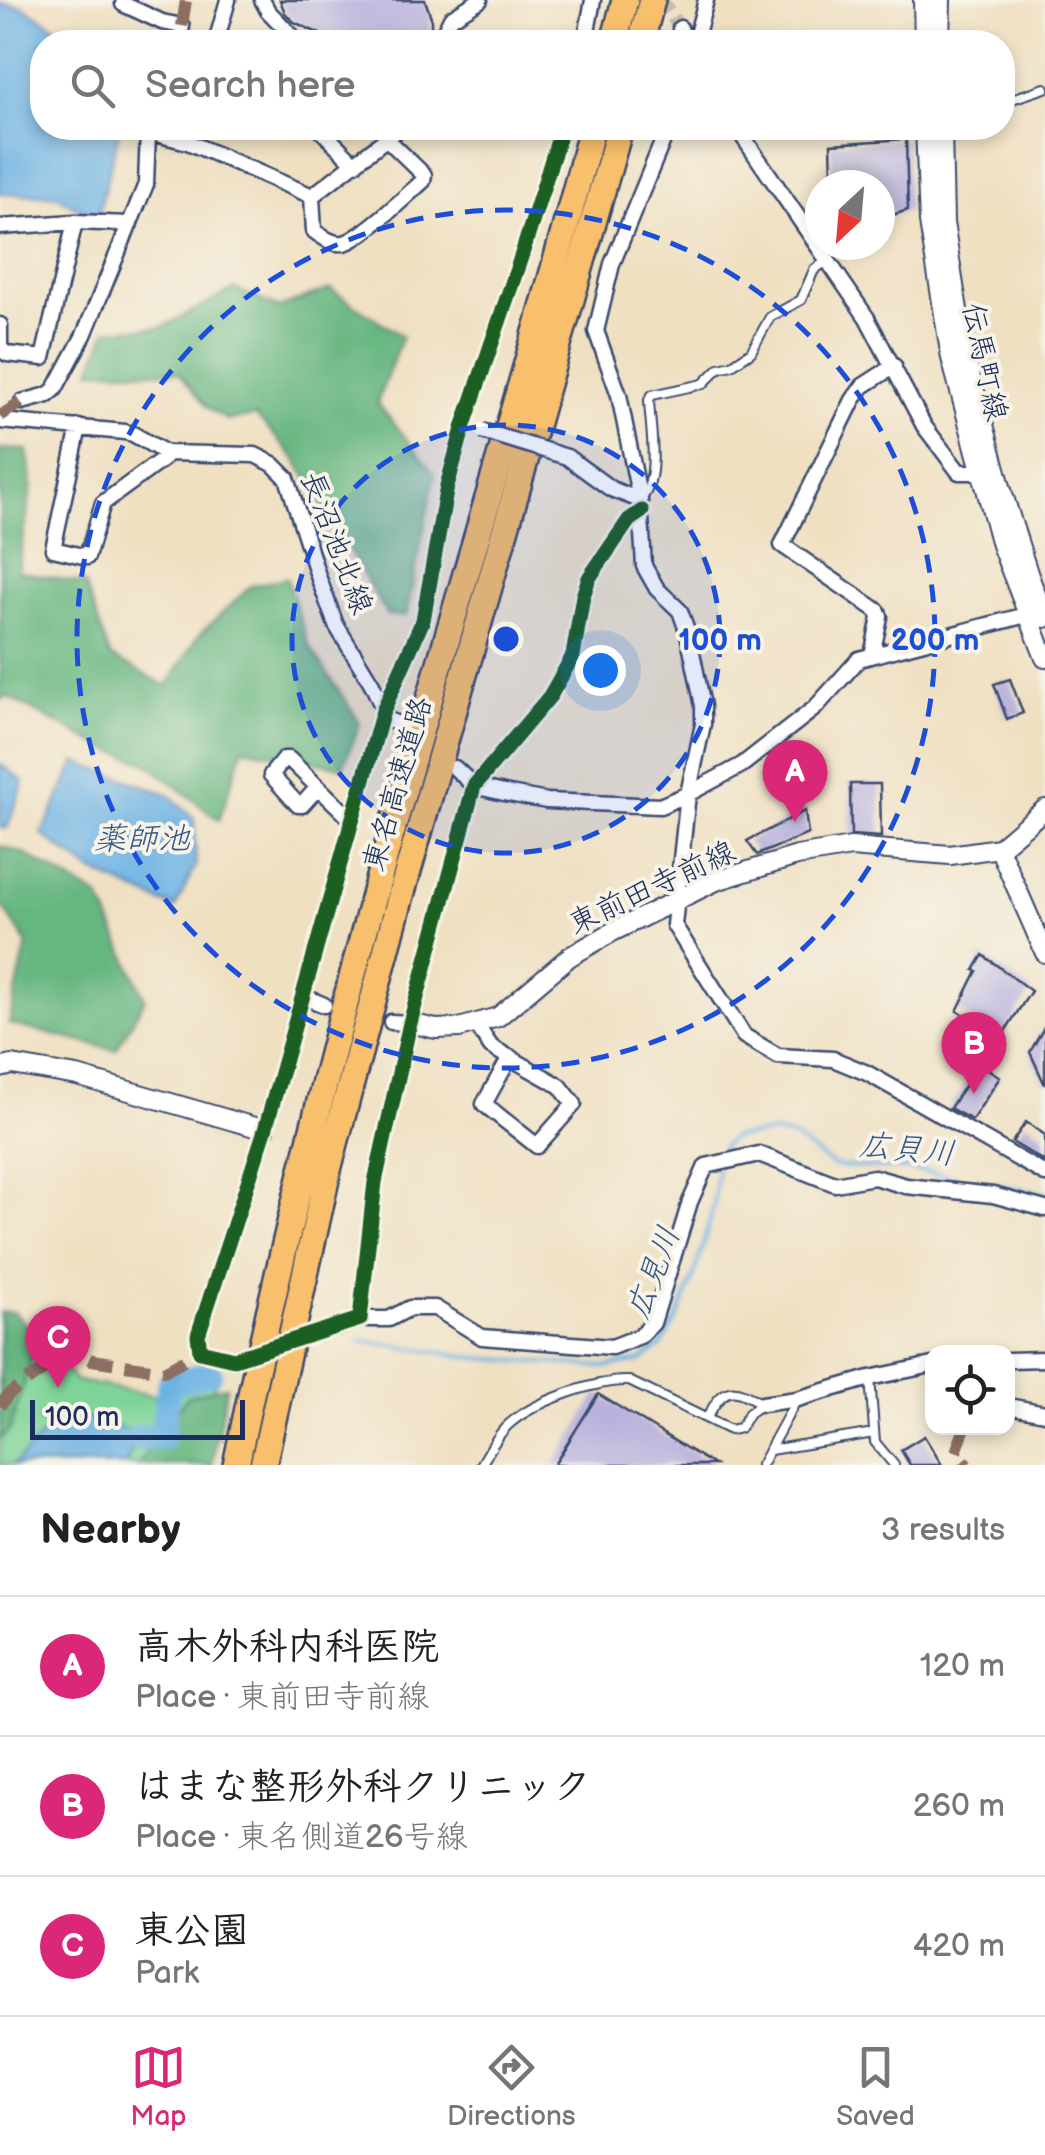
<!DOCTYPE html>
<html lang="en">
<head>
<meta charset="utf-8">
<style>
	:root { --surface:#fff; --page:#f6f6f6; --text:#222; --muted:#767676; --line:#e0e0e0; --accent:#db2777 }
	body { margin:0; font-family:"Balsamiq Sans","Klee One",sans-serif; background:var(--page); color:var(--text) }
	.controls { position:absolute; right:30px; bottom:30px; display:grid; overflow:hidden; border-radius:20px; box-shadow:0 5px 15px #0003 }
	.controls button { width:90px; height:90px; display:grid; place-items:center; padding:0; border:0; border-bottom:2px solid var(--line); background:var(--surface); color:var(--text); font:50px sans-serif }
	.compass { position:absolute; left:805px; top:170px; width:90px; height:90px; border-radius:50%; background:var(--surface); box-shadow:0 5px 15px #0003; rotate:206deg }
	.scale { position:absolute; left:30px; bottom:25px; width:215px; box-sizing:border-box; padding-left:10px; border:5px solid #1b2f5e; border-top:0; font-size:28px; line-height:35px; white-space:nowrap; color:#1b2f5e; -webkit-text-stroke:8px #f7f3e8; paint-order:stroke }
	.you { position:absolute; left:600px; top:670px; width:35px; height:35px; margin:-25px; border:8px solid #fff; border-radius:50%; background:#1a73e8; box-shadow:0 0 0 15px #1a73e833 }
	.badge { display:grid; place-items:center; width:65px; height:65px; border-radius:50%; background:var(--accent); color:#fff; font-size:32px; font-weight:700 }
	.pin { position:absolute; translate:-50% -82px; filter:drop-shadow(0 2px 5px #0008) }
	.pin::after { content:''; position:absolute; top:52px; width:35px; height:30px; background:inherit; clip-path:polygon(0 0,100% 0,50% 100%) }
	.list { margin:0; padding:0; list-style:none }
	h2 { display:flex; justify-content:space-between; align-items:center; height:130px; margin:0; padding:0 40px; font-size:42px }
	h2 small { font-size:32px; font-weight:400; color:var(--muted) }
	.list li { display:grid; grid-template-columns:65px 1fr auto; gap:30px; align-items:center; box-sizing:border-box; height:140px; padding:0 40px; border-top:2px solid var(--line) }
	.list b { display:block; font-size:38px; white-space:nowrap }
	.list p { margin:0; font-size:32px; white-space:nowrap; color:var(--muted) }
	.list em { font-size:32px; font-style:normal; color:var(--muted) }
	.icon { flex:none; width:55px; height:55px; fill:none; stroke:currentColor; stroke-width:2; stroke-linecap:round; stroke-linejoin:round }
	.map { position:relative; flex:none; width:1045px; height:1465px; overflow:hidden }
	.search { position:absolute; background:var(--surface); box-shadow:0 5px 15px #0003; left:30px; right:30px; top:30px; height:110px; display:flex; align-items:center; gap:25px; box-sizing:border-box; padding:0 35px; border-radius:40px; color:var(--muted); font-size:38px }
	.sheet { height:550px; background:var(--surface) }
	nav { display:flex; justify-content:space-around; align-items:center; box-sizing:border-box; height:140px; border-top:2px solid var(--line); background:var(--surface); font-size:28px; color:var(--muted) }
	nav a { display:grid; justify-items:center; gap:5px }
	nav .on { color:var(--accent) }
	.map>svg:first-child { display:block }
	.green { fill:#7ed498; stroke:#4c827b; stroke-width:2.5 }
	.forest { fill:#66b680; stroke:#40726f; stroke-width:2.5 }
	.water { fill:#6db3e4; stroke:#4471a1; stroke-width:2.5 }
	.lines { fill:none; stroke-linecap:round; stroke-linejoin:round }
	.stream { stroke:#6db3e4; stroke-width:4 }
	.river { stroke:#6db3e4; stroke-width:25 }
	.building { fill:#b8b1dd }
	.minor-tunnel { stroke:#c5bdae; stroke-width:14; stroke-dasharray:14 7; stroke-linecap:butt }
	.service-casing { stroke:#3b4a6d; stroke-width:12 }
	.minor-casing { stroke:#3b4a6d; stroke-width:19 }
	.tertiary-casing { stroke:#3b4a6d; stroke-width:22 }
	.motorway-casing { stroke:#3b4a6d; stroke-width:30 }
	.service { stroke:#fff; stroke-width:8 }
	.minor { stroke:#fff; stroke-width:14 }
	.tertiary { stroke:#fff; stroke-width:18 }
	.motorway { stroke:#f8bf6c; stroke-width:25 }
	.minor-bridge-casing { stroke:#3b4a6d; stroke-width:19; stroke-linecap:butt }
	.minor-bridge { stroke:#fff; stroke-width:14 }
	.quiet { stroke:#8d6e63; stroke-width:12; stroke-dasharray:25 12; stroke-linecap:butt }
	.cycleway-casing { stroke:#f7f3e8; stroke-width:21 }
	.cycleway { stroke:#1b5e20; stroke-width:15 }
	.ring { fill:none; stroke:#1d4ed8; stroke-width:5; stroke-dasharray:18 12 }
	.labels { text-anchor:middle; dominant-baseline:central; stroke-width:8; stroke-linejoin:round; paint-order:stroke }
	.street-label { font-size:30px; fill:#1b2f5e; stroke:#f7f3e8 }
	.water-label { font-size:32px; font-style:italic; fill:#345786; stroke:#f7f3e8 }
	.centre { fill:#1d4ed8; stroke:#f7f3e8; stroke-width:5 }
	.ring-label { font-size:30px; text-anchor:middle; font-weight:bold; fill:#1d4ed8; stroke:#f7f3e8; stroke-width:8; stroke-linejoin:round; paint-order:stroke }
</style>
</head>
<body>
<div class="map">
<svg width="1045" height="1465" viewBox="0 0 1045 1465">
	<rect width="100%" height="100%" fill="#f7f3e8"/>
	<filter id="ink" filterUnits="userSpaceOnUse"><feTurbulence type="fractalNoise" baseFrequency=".01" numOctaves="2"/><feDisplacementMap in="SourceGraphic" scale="20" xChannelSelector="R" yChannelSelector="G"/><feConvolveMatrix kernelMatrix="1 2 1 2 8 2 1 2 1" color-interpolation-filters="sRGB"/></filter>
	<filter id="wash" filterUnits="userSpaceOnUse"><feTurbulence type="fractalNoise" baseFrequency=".0048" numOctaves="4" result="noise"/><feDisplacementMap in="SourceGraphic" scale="40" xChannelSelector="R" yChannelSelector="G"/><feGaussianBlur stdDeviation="2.25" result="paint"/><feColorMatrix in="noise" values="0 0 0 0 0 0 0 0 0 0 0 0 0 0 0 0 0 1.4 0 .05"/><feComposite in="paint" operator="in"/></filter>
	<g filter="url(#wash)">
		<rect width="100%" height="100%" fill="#efe0c2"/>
		<path class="green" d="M0,1321h14l63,60 79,15 62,-28 -21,97h-197z"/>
		<path class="forest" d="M235,289l44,19 51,-19 72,47 -25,67 58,71 -29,142 -19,-1 -92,-157 -39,-42 -29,4 -20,-13 -28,-35 -88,-2 16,-40 55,-3z
			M0,449l27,1 5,34 -14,87 67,13 25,72 57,30 31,-50 53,-50 36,-8 21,66 52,79 -17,44 -100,-19 -24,72 -72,-57 -43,-15 -98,-52 -6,4z
			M0,846l23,7 77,45 45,101 -29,51 -107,-26 18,-81 -27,-41z
			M0,1312h14l24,25 -28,92 -10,10z
			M227,1386l-15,79h-73l9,-16 40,-53z"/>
		<path class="water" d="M0,3l23,4 58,35h-39v86h78l-22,87 -23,-8 -17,-11 -58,-3z
			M76,762l92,32 26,24 2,47 -21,43 -84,-37 -49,-37z
			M0,764l24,18 -17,46h-7z
			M58,1410l82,24 -15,31h-112l34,-34 -7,-13z"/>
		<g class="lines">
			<path class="stream" d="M718,1158l5,-12 10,-9 39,-4 20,3 42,30 75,3 136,24
				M358,1340l120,18 127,9 35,-6 21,-15 17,-29 18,-47 18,-65 3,-37"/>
			<path class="river" d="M138,1438h24l7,-54 41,-11"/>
		</g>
		<g id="blocks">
			<path class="building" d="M280,0h145l6,17v17l-5,8h-89l-43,-20 -9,-9z
				M906,139l2,71 -28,9v-34h-38v-7l-10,1 -1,-35z
				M1010,679l13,34 -16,6 -13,-35z
				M850,784h30l1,53 -30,-2z
				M805,811l3,23 -51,21 -10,-14z
				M983,955l48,36 -29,45 -45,-25 20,-40 -3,-1z
				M1045,1026v59l-15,-33z
				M979,1063l21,14 -28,43 -22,-12z
				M1026,1122l19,13v27l-33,-20z
				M598,1394l116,71h-160z
				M924,1436l18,29h-32l-9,-15z"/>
		</g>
	</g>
	<g filter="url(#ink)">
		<use href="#blocks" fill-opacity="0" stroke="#3b4a6d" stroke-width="2.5"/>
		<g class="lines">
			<path class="minor-tunnel" d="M661,0l19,28
				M287,1343l51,-16"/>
			<g class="service-casing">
				<path id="service" d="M1002,114l7,-14 36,-12
					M640,500c21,-20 10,-72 9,-100l3,-5 51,-11 16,-16 13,-3 19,-13 19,-35 31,-17 13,-30 14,-10
					M870,1378l5,64 19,23
					M770,1450l104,-17
					M481,1465c8,-13 16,-30 27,-40 25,-23 87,-45 121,-44l101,49 10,-2 9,-15 13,-9c-30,-18 -38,-19 -55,14
					M761,1465l36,-66"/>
			</g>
			<g class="minor-casing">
				<path id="minor" d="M262,0l6,11 30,31
					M123,4l39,18 20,4 -3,16
					M680,28l5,14
					M216,42l12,-42
					M439,42l12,-24 29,-18
					M585,42l8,-42
					M695,42l11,-42
					M319,128l36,36
					M668,128l-56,136 -16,67 23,64 21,105 4,66 13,23 23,22 8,22 15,73v18l-15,70 -14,131 70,111 34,20 55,3 34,14 178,101
					M737,128l130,190 57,108 35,46h22l9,-3
					M148,132l40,10 124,54
					M312,196l2,35c8,6 19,14 30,12 18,-4 64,-49 79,-62l1,-6 -37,-36
					M312,196l88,-68
					M0,227l75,-5 55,2
					M0,325v23l7,6 36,4 32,-136
					M22,402l26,-7 7,-6 29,-54 62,-151 2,-52 -3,-4
					M0,421l125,11 8,2 33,19 89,2 18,9 14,14 32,101 17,46 36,59 16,36 17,6
					M79,427l-26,122 34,8 16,-54 60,-44 3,-6
					M567,457l44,32 29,11
					M872,655l8,-38 -2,-6 -96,-66 71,-145 10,-14 31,-20
					M455,768l19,18 30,7 43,8 113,5 28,-12 54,-29 73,-57 44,-49 175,-46
					M318,787l-16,18h-4l-27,-30 13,-16h5l63,61
					M303,996l21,9
					M391,1022l19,1
					M476,1024l15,23 69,39 14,18 -37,42 -53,-42 26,-47
					M360,1319h29l21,-11h25l47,29 130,10 28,-11 13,-13 37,-121 16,-36 53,-12 76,30 39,-7 32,9 87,9 52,14
					M338,1327l22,-8 15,-137 35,-159 64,-237 76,-90 23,-40 10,-60 6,-18 40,-58 13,-9
					M234,1359l-34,-8 -2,-16 67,-205 118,-419 40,-91 24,-134 17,-61 58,-171 40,-126
					M1008,1360l37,-1
					M762,1404l35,-5 73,-21 62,-13
					M1008,1406l37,7"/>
			</g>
			<g class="tertiary-casing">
				<path id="tertiary" d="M923,0l1,42
					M940,42l1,-42
					M925,128l4,94 22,136 50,187 44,113
					M942,128l2,95 22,137 37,134 26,82 16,42
					M1045,809l-46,39 46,105
					M410,1023l26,6 23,-1 39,-11 71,-60 45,-26 102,-50 81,-25 54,-9 99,8 49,-7
					M0,1068l12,-3 65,11 188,54"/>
			</g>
			<g class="motorway-casing">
				<path id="motorway" d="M614,42l11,-42
					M641,42l11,-42
					M236,1465c40,-193 87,-383 139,-573 70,-256 150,-508 217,-764
					M263,1465l66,-299 71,-267 220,-771"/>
			</g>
			<use href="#service" class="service"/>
			<use href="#minor" class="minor"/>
			<use href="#tertiary" class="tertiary"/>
			<use href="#motorway" class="motorway"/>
			<g class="minor-bridge-casing">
				<path id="minor-bridge" d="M482,431l85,26"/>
			</g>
			<use href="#minor-bridge" class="minor-bridge"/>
			<path class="quiet" d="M182,26l4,-26
				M0,416l22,-14
				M0,1406l9,-12 62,-44 21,10 72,11 36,-20
				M965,1428l-9,24 11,13"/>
			<g class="cycleway-casing">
				<path id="cycleway" d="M562,128l-40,126 -58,171 -17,61 -24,134 -40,91 -118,419 -67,205 2,16 34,8 126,-40 15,-137 35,-159 64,-237 76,-90 23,-40 10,-60 6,-18 40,-58 13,-9"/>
			</g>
			<use href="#cycleway" class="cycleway"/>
		</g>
	</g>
	<circle cx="506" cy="639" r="214" fill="#1d4ed8" fill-opacity=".12"/>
	<g class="ring">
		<circle cx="506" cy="639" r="214"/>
		<circle cx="506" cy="639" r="429"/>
	</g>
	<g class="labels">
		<g class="street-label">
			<text transform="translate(984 362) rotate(78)">伝馬町線</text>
			<text transform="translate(336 543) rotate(69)">長沼池北線</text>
			<text transform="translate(398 784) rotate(-74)">東名高速道路</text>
			<text transform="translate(652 888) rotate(-25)">東前田寺前線</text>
		</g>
		<g class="water-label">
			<text x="142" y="839">薬師池</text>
			<text transform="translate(907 1150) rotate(6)">広貝川</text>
			<text transform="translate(654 1273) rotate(-69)">広見川</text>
		</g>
	</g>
	<circle cx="506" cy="639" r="15" class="centre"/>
	<g class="ring-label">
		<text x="720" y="650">100 m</text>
		<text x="935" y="650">200 m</text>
	</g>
</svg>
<div class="controls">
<button><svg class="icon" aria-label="locate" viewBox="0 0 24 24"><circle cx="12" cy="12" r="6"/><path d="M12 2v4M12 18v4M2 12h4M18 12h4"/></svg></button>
</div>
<svg class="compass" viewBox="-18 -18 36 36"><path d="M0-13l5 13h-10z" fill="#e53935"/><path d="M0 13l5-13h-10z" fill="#767676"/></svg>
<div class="scale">100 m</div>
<div class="you"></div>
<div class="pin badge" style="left:795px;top:822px">A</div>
<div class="pin badge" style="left:974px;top:1094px">B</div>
<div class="pin badge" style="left:58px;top:1388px">C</div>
<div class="search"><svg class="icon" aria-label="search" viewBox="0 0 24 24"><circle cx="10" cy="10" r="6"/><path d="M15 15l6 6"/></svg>Search here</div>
</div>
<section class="sheet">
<h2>Nearby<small>3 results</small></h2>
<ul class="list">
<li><span class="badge">A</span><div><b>高木外科内科医院</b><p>Place · 東前田寺前線</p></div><em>120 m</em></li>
<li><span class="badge">B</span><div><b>はまな整形外科クリニック</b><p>Place · 東名側道26号線</p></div><em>260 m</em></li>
<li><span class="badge">C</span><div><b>東公園</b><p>Park</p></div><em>420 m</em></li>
</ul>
</section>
<nav>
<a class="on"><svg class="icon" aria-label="map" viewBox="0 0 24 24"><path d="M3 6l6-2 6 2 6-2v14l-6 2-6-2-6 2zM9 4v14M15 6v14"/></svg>Map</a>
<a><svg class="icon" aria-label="directions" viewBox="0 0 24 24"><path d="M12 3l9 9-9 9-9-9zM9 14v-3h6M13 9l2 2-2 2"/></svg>Directions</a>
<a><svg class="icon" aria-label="saved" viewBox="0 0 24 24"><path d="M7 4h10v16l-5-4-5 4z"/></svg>Saved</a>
</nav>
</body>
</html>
